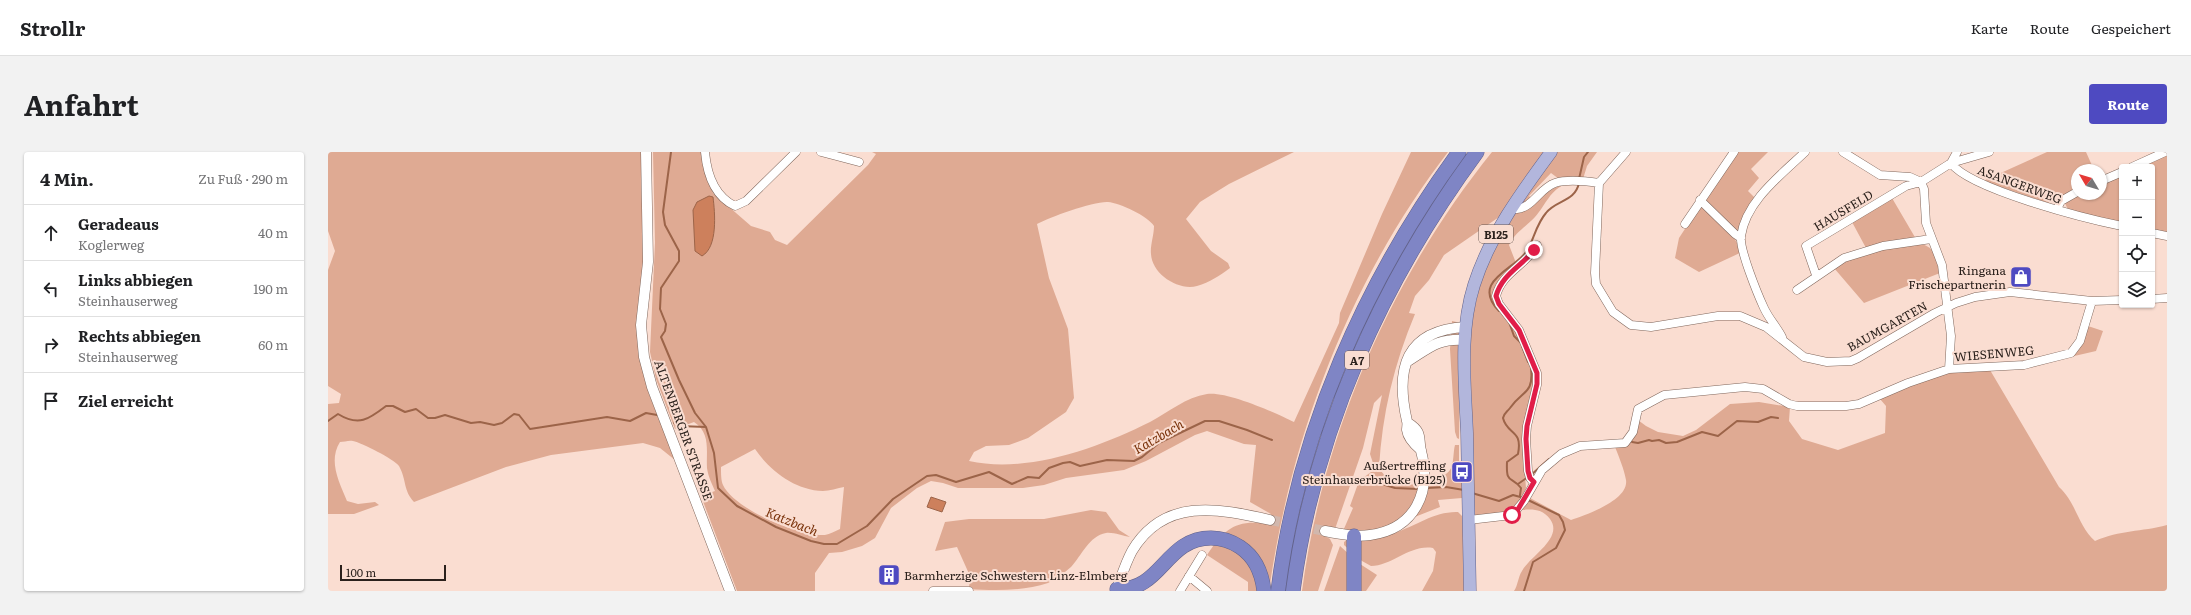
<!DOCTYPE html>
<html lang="de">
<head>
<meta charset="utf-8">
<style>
	:root { --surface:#fff; --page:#f2f2f2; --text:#202124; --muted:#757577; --line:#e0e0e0; --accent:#4e4ac1 }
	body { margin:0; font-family:Literata,serif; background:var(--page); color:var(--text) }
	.controls { position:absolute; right:12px; top:12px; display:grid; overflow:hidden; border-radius:4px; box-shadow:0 1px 3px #0004 }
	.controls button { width:36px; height:36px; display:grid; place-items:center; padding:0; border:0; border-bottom:1px solid var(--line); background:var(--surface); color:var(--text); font:20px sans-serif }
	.compass { position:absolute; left:1743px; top:12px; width:36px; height:36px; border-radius:50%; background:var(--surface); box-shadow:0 1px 3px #0004; rotate:308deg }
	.scale { position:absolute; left:12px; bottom:10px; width:106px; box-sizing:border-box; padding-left:4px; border:2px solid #2b211c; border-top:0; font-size:11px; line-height:14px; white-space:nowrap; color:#2b211c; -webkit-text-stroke:3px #faddd1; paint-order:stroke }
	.stop { position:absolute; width:12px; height:12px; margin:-9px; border:3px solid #e11d48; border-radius:50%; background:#fff }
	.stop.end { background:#e11d48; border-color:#fff; box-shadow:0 1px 4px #0008 }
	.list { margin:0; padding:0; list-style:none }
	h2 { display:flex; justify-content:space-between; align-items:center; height:52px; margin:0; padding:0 16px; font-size:17px }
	h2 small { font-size:13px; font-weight:400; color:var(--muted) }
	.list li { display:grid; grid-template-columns:26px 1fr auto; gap:12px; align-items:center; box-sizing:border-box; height:56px; padding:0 16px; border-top:1px solid var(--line) }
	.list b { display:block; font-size:15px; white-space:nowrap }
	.list p { margin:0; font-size:13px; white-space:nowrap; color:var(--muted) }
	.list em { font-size:13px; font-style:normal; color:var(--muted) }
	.icon { flex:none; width:22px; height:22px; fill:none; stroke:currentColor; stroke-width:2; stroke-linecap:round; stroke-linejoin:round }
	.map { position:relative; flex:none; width:1839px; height:439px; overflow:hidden; border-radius:4px }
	header { display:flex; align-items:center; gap:24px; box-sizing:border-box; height:56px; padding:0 20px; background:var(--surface); border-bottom:1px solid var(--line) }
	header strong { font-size:19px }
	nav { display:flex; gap:22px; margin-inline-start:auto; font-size:14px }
	.intro { display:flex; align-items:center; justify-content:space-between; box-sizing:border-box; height:96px; padding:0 24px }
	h1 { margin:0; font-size:28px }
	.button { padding:10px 18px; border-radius:4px; background:var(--accent); color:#fff; font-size:14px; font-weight:700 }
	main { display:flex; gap:24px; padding:0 24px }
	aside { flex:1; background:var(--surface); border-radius:4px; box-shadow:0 1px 3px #0004 }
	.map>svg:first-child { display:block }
	.green { fill:#dfaa93; fill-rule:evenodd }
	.water { fill:#cd805c; stroke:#9c6449 }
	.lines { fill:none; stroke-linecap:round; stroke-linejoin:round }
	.stream { stroke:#9c6449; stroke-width:2 }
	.tertiary-tunnel { stroke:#d1b7ad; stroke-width:10; stroke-dasharray:10 5; stroke-linecap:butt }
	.minor-casing { stroke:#80675c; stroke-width:9 }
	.tertiary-casing { stroke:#80675c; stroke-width:11 }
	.primary-casing { stroke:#62628a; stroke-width:13 }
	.motorway-casing { stroke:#62628a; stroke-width:15 }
	.minor { stroke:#fff; stroke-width:8 }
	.tertiary { stroke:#fff; stroke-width:10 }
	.primary { stroke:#b2b6dc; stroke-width:12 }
	.motorway { stroke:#7f85c5; stroke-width:14 }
	.route { stroke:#e11d48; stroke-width:5 }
	.labels { text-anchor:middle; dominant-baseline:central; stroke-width:4; stroke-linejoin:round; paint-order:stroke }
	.shield { fill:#faddd1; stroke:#695952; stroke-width:1 }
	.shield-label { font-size:11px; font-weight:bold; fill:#2b211c }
	.street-label { font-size:12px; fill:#2b211c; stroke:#faddd1 }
	.poi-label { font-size:12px; fill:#2b211c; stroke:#faddd1; text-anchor:end }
	.water-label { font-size:13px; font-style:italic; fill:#793109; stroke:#faddd1 }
</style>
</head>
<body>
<header>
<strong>Strollr</strong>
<nav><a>Karte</a><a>Route</a><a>Gespeichert</a></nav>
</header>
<div class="intro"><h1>Anfahrt</h1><a class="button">Route</a></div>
<main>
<aside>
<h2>4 Min.<small>Zu Fuß · 290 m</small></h2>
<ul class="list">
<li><svg class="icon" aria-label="ahead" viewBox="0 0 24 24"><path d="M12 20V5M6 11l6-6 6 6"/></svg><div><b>Geradeaus</b><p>Koglerweg</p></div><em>40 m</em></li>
<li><svg class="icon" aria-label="left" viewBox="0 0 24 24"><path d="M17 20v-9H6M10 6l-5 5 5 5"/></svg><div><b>Links abbiegen</b><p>Steinhauserweg</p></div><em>190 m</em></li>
<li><svg class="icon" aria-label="right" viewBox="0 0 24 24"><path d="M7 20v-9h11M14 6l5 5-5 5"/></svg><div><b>Rechts abbiegen</b><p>Steinhauserweg</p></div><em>60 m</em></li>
<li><svg class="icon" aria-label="arrive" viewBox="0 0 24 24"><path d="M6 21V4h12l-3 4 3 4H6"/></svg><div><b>Ziel erreicht</b></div></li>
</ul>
</aside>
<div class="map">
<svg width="1839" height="439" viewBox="0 0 1839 439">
	<rect width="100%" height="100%" fill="#faddd1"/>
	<path class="green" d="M0,0h314l-1,33 3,56 -4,110 9,43 26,66 -15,-12 -17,-5 -92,12 -45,12 -92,35c-11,-12 -7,-21 -15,-36 -5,-7 -37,-23 -46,-25 -4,-1 -9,1 -13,1 -12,19 -1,40 7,59l11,3 17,-2 4,3 -25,9h-26v-110l11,-1 2,-9 -13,-8v-116l7,-19 -7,-20z
		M325,0h49l6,27 5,14 38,33 19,6 5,8 12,5 81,-80 8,-11 -4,-2h422l-65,32 -29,18 -14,17 25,32 17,12 2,5c-11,8 -20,14 -33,18 -19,5 -45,-12 -46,-32 -1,-8 3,-19 3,-28 -6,-10 -34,-23 -46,-24 -14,-1 -58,15 -71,22l12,54 19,51 6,69 -8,14 -38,26 -19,7 -23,1 -12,6 -5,9c58,13 129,-13 181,-39 19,-10 36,-25 57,-28 20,-3 69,19 87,28l45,-99 1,-10 42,-99 29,-62h37c-97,126 -157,282 -179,439h-21v-9l-41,-27c18,-27 29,-36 62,-31l2,-10 -21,-12 6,-57 -12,-1 -37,-13 -12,4 -49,26 -22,9 -58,8 -22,7 -21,3h-65l-15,-5 -12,-2 -14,7 -26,20 -16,30 -13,8 -20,6 -13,1 -14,20v18h-78l-36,-95 14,-5c-3,-7 -7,-15 -8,-23 -1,-17 4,-35 -13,-46l-19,7 -19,-50 -6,-27 5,-109zM427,297c15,22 40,41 68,42 6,0 15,-3 21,-4l-4,42c-5,2 -10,5 -15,6 -25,2 -91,-26 -102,-50 -2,-4 -2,-12 -2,-18z
		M1164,0h53l-46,65 -55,38 -15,25 -14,16 -6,17 6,1c-21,50 -33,100 -36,154 4,6 9,12 16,15 12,5 48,-2 55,-13 4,-6 3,-18 5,-25h4v35l3,2v16l-24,2 2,7 -43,17 -28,7h-26l10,-23 -3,-2 9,-25 16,-12 -5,-15 12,-59 -8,8 -11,45 -28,81 -12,6 7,4 3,6 -15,46h-16c21,-159 90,-315 190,-439z
		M1228,0h41l-10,14 -4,13h-24l-8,-6 -22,23 2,2 -9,6 -1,-4z
		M1409,0h31l-17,17 8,9 -11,13 8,8 -19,33 -31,-31v-3z
		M1719,0h39l8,18h-17v19l-29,14 -65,-22z
		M1839,2v80l-15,-4v-63h-14z
		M1794,22v50l-54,-14 -3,-7c7,-11 24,-9 36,-9v-10z
		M1239,32c-17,5 -21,21 -32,33 -9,10 -20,15 -26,28l7,18 -15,15 -7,16 17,28 24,52 -11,89 2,25 -6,12 -10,11 -34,5 -2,-2 -4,-175 2,-20 12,-52 27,-52c22,-6 33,-27 56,-31z
		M1564,46l24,41 -50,9 -14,-26z
		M1372,54l33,30 9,16 -43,20 -24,-14 4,-20z
		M1592,92c15,2 17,15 20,29l-76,30 -30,-35c25,-15 56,-20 86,-24z
		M1124,169l9,2 -2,116 -2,-1 -2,-6 -5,-83z
		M1760,174l15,5 -7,20 -26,6c12,-7 14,-19 18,-31z
		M1662,218l69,117c17,15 19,39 36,54 25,-11 46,-9 72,-16v66h-653c4,-6 4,-14 8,-20 8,-15 42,-33 28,-52 -8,-10 -17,-10 -28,-9l8,-12 41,22c15,-5 58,-20 55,-40 -2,-11 -7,-23 -11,-33h7l16,-27 8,6 12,6 25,4 13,-6 34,-26 29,-2 31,5 -1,14 13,18 36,11 47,-17 1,-27 -6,-7c24,-11 50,-23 76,-27 11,-1 23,-1 34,-2z
		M763,358l15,2 13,18 11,7c-7,-1 -17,-5 -24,-4 -17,3 -24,22 -35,34 -7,6 -15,12 -23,16 -24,8 -53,8 -79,6l1,-13 -13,-29 -22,4 10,-29 24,-3h75z
		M1130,360l5,5 1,74h-42l11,-20 3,-19 -3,-4c-23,-4 -41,18 -62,18l-9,-5 -18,-16v-3l4,-3c15,-2 32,-2 46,-6 22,-7 41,-22 64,-21z
		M1012,394l20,18 17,11 -11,16h-42z"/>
	<path class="water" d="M381,44l4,1c2,16 5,50 -11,59l-7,-5 -2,-41 4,-8z
		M603,345l15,5 -4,10 -15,-5z"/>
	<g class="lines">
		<path class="stream" d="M343,0l-8,60 2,13 14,26v10l-18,27 -1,21 6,15 -1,7 -4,6 18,43 16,33 11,14 8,26 4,35 19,18 39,21 35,14 13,3h13l30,-18 26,-27 34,-23 9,-1 20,7 33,-10 23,12 16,-7 11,1 10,-10 14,-5 7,-1 10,4 27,-6 27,1 8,-4 17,-14 46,-22h14l28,9 25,10
			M1251,27l5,-22 4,-5
			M1171,159c-30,-31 19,-42 29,-62 6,-11 9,-26 18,-36 10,-13 29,-11 33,-30
			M1181,170l5,14 6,6
			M1194,194l6,16
			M0,269l10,-7c21,13 31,5 48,-8h7l12,6 11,-3 12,9h7l10,-3 26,8 9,-1 14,3 8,-2 12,-9 5,1 11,14 77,-12 23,4 16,-8 11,2
			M346,271l5,3 27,1
			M1304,290l6,1 11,-3 3,1 7,-1 7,3 11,-1 25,-10 16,4 19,-15 21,1 13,-5 7,1
			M1203,323l18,-16
			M1041,328l26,8 23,1
			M1190,332l10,-7
			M1099,336l19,-1 18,3
			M1144,341l27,8 14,-6 11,3
			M1192,343l1,-7c-10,-13 -15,-3 -14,-26l11,-8c5,-25 -11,-19 -15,-36 1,-5 4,-6 7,-10 12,-18 24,-13 21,-40
			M1196,439l9,-29 23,-14 9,-18 -2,-8 -4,-7 -31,-15"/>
		<path class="tertiary-tunnel" d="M942,368l55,11"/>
		<g class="minor-casing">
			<path id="minor" d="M377,0c2,22 9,44 30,54l11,-5 50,-49
				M493,0l38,10
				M1515,0l37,23 30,2 11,5
				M1623,11l38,-11
				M1623,11l6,-11
				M1804,15l33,-15
				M1773,29l21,-9
				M1593,30l3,7 2,34 16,42 9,71 -2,33 75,-4 47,-12 9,-12 12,-40
				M1271,31l27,-31
				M1372,48l35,34 6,4
				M1184,54l5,3c15,-1 23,-21 38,-26 13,-4 30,-2 44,0l-4,90 1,11 17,28 18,13 20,2 67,-11h22l26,11 38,30 23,5 24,-1 7,-3 77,-45 21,-10 19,-6 35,-5 82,9 30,-1
				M1729,57l4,-8 16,-9
				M1357,72l49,-72
				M1824,81l15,3
				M1488,123l-10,-29 100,-60 15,-4 30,-19c18,26 136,56 171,63
				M1469,138l47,-32 39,-12 48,-7
				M1824,147l15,-1
				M1454,185c-5,-10 -13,-18 -18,-29 -6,-13 -25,-59 -23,-72 5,-35 40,-61 64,-84
				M1206,331l-4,-5 -2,-7 -2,-32 1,-13 10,-41v-12l-18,-43 -20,-26 -3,-8c6,-24 31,-31 41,-51
				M1141,368l43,-5 12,-14 18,-31 19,-16 19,-8 45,-3 8,-11 5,-23 26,-14 81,-8 18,2 26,15 8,2h49l13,-2 49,-21 41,-14
				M861,424l18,15
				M605,439h36
				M852,439l22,-36"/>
		</g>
		<g class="tertiary-casing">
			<path id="tertiary" d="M318,0l2,110 -7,63 3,32 8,30 78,204
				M1080,209c21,-13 30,-23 57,-21
				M1093,298c-6,-5 -13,-12 -14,-20 0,-3 1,-6 0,-9 -12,-52 -2,-91 59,-94
				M997,379c15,3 30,6 45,4 45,-6 62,-43 51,-84 -3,-12 2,-19 -13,-28
				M788,439c5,-13 9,-27 16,-40 32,-54 86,-43 138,-31"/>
		</g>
		<g class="primary-casing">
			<path id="primary" d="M1142,439c-1,-53 -2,-105 -3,-158 -2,-49 -8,-101 7,-148 16,-50 46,-91 77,-133"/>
		</g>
		<g class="motorway-casing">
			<path id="motorway" d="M1026,384v55
				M789,437c45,2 48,-51 94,-51 10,0 20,3 29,9 15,10 22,26 24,44
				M950,439c20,-159 87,-310 181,-439
				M965,439c21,-160 89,-310 184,-439"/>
		</g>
		<use href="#minor" class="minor"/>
		<use href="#tertiary" class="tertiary"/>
		<use href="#primary" class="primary"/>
		<use href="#motorway" class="motorway"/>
	</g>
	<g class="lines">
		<path class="route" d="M1184,363l5,-4 17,-29 -4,-4 -2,-7 -2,-32 1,-13 10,-42v-11l-18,-43 -20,-26 -3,-8c6,-22 26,-30 38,-46"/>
	</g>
	<defs>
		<g id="shop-square" transform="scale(1.15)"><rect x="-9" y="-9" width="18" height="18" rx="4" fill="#4e4ac1" stroke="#faddd1"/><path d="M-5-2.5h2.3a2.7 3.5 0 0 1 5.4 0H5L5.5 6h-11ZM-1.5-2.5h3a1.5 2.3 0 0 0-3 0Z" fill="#fff"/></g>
		<g id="bus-square" transform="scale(1.15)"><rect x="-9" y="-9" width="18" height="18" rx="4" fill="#4e4ac1" stroke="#faddd1"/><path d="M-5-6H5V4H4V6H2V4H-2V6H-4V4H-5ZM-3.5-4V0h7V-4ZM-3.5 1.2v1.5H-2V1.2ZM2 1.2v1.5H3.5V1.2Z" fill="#fff"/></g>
		<g id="building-square" transform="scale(1.15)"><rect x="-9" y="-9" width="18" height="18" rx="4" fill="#4e4ac1" stroke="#faddd1"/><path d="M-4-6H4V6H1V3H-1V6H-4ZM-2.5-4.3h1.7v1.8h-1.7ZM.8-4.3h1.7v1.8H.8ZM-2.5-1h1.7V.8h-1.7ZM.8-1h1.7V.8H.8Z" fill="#fff"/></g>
	</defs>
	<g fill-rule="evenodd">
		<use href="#shop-square" x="1693" y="125"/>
		<use href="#bus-square" x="1134" y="320"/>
		<use href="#building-square" x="561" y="423"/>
	</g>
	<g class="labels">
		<g class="shield">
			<rect x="1151" y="73" width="34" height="18" rx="3"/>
			<rect x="1017" y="199" width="24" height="18" rx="3"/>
		</g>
		<g class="shield-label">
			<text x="1168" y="82">B125</text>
			<text x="1029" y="208">A7</text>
		</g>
		<g class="street-label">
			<text transform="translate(1692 32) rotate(20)">ASANGERWEG</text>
			<text transform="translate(1515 58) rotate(-31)">HAUSFELD</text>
			<text transform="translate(1559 174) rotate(-29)">BAUMGARTEN</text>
			<text transform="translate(1666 201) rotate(-5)">WIESENWEG</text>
			<text transform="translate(356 278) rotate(70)">ALTENBERGER STRASSE</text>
		</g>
		<g class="poi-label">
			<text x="1678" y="118">Ringana<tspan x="1678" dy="14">Frischepartnerin</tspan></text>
			<text x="1118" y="313">Außertreffling<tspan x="1118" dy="14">Steinhauserbrücke (B125)</tspan></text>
			<text x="576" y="423" text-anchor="start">Barmherzige Schwestern Linz-Elmberg</text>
		</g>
		<g class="water-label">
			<text transform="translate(830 284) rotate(-30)">Katzbach</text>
			<text transform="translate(464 369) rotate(22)">Katzbach</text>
		</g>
	</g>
</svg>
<div class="controls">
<button>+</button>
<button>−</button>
<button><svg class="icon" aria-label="locate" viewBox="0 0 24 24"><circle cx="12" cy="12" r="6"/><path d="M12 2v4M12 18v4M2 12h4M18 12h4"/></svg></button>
<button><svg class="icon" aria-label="layers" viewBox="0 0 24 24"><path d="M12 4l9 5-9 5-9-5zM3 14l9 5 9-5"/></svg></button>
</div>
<svg class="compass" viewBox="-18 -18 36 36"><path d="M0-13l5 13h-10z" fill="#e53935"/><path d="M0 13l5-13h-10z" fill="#757577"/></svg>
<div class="scale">100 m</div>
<div class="stop" style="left:1184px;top:363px"></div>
<div class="stop end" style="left:1206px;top:98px"></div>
</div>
</main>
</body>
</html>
